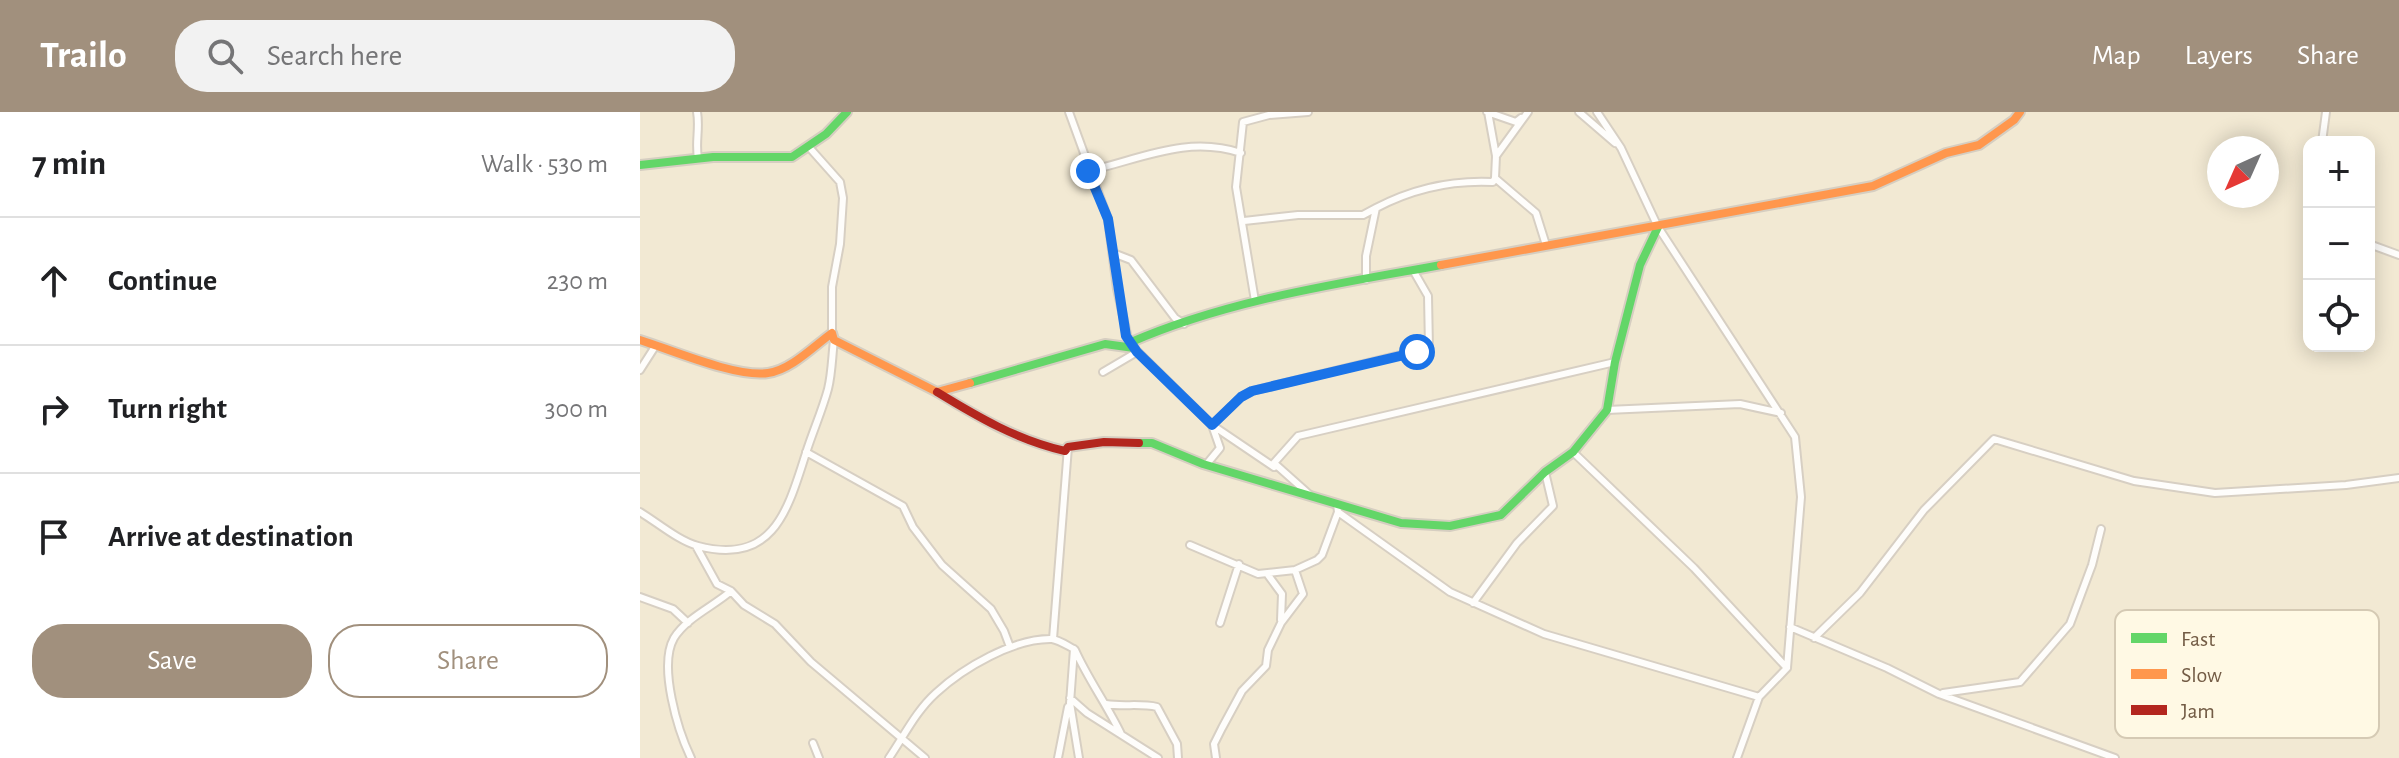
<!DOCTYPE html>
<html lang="en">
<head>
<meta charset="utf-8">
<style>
	:root { --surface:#fff; --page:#f2f2f2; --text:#202124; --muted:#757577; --line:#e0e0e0; --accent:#a1907d }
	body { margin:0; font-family:"Alegreya Sans",sans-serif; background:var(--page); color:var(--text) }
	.controls { position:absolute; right:24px; top:24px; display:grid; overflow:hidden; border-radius:16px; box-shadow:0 4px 20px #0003 }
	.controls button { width:72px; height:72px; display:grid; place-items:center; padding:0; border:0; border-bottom:2px solid var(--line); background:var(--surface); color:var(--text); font:40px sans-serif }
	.compass { position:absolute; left:1567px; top:24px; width:72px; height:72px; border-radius:50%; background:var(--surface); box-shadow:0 4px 20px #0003; rotate:225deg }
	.stop { position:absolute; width:24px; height:24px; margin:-18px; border:6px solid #1a73e8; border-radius:50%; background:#fff }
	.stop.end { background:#1a73e8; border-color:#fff; box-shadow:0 2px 8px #0008 }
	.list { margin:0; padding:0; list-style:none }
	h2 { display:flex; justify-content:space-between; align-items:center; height:104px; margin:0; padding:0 32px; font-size:34px }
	h2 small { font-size:26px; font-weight:400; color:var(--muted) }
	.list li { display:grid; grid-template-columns:52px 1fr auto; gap:24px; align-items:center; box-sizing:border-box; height:128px; padding:0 32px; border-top:2px solid var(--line) }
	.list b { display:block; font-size:30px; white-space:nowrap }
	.list em { font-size:26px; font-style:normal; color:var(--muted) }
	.actions { display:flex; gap:16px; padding:24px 32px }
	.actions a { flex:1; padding:18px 0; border:2px solid var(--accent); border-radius:32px; text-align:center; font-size:28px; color:var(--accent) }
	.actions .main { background:var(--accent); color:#fff }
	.icon { flex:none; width:44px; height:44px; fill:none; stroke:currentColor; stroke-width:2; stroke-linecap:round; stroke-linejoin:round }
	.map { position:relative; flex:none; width:1759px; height:646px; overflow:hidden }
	header { display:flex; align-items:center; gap:48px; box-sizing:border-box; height:112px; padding:0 40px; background:var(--accent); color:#fff }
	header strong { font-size:38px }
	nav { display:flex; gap:44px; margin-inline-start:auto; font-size:28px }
	.search { width:560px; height:72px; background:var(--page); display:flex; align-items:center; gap:20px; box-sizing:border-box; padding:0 28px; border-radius:32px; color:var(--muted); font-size:30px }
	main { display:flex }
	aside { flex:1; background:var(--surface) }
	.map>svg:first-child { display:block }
	.residential { fill:#f2e9d3; fill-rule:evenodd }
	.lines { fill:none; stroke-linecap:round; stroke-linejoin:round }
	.street-casing { stroke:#d7cfc3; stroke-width:10 }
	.fast-casing { stroke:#d6cec1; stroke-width:12 }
	.slow-casing { stroke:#d6cec1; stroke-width:12 }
	.jam-casing { stroke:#d6cec1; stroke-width:12 }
	.street { stroke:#fefdfb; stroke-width:6 }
	.fast { stroke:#63d668; stroke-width:8 }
	.slow { stroke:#ff974d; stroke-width:8 }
	.jam { stroke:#b3261e; stroke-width:8 }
	.route { stroke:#1a73e8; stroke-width:10 }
	.key { fill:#fff9e4; stroke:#d5cab4; stroke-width:2 }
	.key-label { font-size:22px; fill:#735c45 }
</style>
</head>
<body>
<header>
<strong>Trailo</strong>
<div class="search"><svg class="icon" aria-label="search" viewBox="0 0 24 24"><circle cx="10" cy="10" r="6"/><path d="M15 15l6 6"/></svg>Search here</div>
<nav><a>Map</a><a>Layers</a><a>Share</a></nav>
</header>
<main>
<aside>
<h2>7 min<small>Walk · 530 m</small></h2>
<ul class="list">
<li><svg class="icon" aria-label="ahead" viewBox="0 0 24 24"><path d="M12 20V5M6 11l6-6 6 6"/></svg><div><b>Continue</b></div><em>230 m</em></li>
<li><svg class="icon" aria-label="right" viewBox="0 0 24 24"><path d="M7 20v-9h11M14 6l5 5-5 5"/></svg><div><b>Turn right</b></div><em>300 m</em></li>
<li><svg class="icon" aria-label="arrive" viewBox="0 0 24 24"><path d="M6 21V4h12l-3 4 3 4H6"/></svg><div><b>Arrive at destination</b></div></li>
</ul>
<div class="actions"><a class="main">Save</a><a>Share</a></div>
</aside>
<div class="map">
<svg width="1759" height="646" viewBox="0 0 1759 646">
	<rect width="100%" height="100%" fill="#f6f2e4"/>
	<path class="residential" d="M0,0h1759v646h-1759zM1669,30h60v204h-60zM1579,36h48v48h-48z"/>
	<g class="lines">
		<g class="street-casing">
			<path id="street" d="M57,0c3,16 -2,30 1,46
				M429,0l39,107 9,70 12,54
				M847,0l29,10 5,-4
				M848,0l8,44 -1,22 41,35 10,32
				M939,0l36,31
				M957,0l24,36 37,79 137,210 6,60 -14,171 -28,29 -22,61
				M1682,30l4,-30
				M168,34l32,36 3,16 -3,46 -8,43v46
				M856,44l32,-44
				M448,59c53,-12 99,-36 153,-18
				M736,96c36,-19 76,-28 117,-26l2,-4
				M604,109l54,-6h65l13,-7 -10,48v24
				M1729,132l30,11
				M473,141l18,7 44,58 9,6
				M615,189l-19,-114 7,-65 26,-7 39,-3
				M494,236l78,77 62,42v-4l37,33
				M0,258l16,-25
				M463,260l34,-20
				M967,298l133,-6 41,9
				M166,340l97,54 10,21 29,38 49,44 13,22 6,16
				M933,340l121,116 93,100
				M634,351l24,-27 317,-74
				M566,353l14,-17 -8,-23 29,-28 11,-6 177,-43 -1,-52 -15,-26
				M697,392l1,8 112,80 94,42 215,63
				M0,400c18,11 39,29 58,34 76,20 90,-37 108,-93 7,-22 16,-42 22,-64 4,-16 4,-33 6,-49
				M550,433l68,29 37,-4 22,-10 5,-5 16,-43
				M56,434l21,38 14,7 13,14 31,19 36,38 114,96
				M628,463l14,19 -1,26
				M0,485l33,12 15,14
				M833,491l44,-60 36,-37 -8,-34
				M580,511l19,-59
				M1150,515l97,41 52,26 176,64
				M1174,526l46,-45 64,-83 70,-71 140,42 81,12 131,-8 53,-7
				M413,527l15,-192
				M435,538c13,29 32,55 46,84
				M1303,581l77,-11 50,-58 22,-59 9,-36
				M430,586l17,15 71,45
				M466,592c17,3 34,-1 51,3l20,37 1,14
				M173,631l6,15
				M51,646c-13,-27 -33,-92 -17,-120 12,-20 40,-32 57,-47
				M249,646c15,-22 27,-47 47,-65 27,-25 78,-55 116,-54 7,1 16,7 22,10l-4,54 9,55
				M418,646l10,-51
				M576,646l-2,-14 8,-16 20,-37 24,-25 2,-16 13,-27 22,-29 -8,-24"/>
		</g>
		<g class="fast-casing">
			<path id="fast" d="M0,53l73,-8h79l34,-23 21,-22
				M330,271l135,-39 29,4 -5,-5c98,-43 207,-59 312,-78
				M499,331h13l51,21 198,59 49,3 51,-11 44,-43 28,-20 34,-42 8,-48 25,-97 18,-38"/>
		</g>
		<g class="slow-casing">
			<path id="slow" d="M801,153l432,-79 73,-33 33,-8 35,-25 6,-8
				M0,228c32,10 97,38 128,33 23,-3 46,-27 64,-40l2,7 103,52 33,-9"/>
		</g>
		<g class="jam-casing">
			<path id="jam" d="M297,280c41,25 80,48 128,59l3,-4 36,-5 35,1"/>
		</g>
		<use href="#street" class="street"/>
		<use href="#fast" class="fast"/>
		<use href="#slow" class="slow"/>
		<use href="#jam" class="jam"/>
	</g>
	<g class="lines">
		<path class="route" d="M448,59l20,48 18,117 11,16 75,73 29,-28 11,-6 165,-39"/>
	</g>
	<rect x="1475" y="498" width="264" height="128" rx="12" class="key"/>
	<rect x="1491" y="521" width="36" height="10" fill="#63d668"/>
	<rect x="1491" y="557" width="36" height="10" fill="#ff974d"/>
	<rect x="1491" y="593" width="36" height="10" fill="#b3261e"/>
	<g class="key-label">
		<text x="1541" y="534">Fast</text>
		<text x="1541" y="570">Slow</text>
		<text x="1541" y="606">Jam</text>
	</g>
</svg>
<div class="controls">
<button>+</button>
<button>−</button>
<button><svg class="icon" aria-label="locate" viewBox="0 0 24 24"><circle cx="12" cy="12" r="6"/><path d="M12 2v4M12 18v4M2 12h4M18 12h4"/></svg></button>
</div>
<svg class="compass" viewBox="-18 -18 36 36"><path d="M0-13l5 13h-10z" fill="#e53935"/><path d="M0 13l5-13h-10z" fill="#757577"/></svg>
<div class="stop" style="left:777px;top:240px"></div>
<div class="stop end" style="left:448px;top:59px"></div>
</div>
</main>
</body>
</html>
